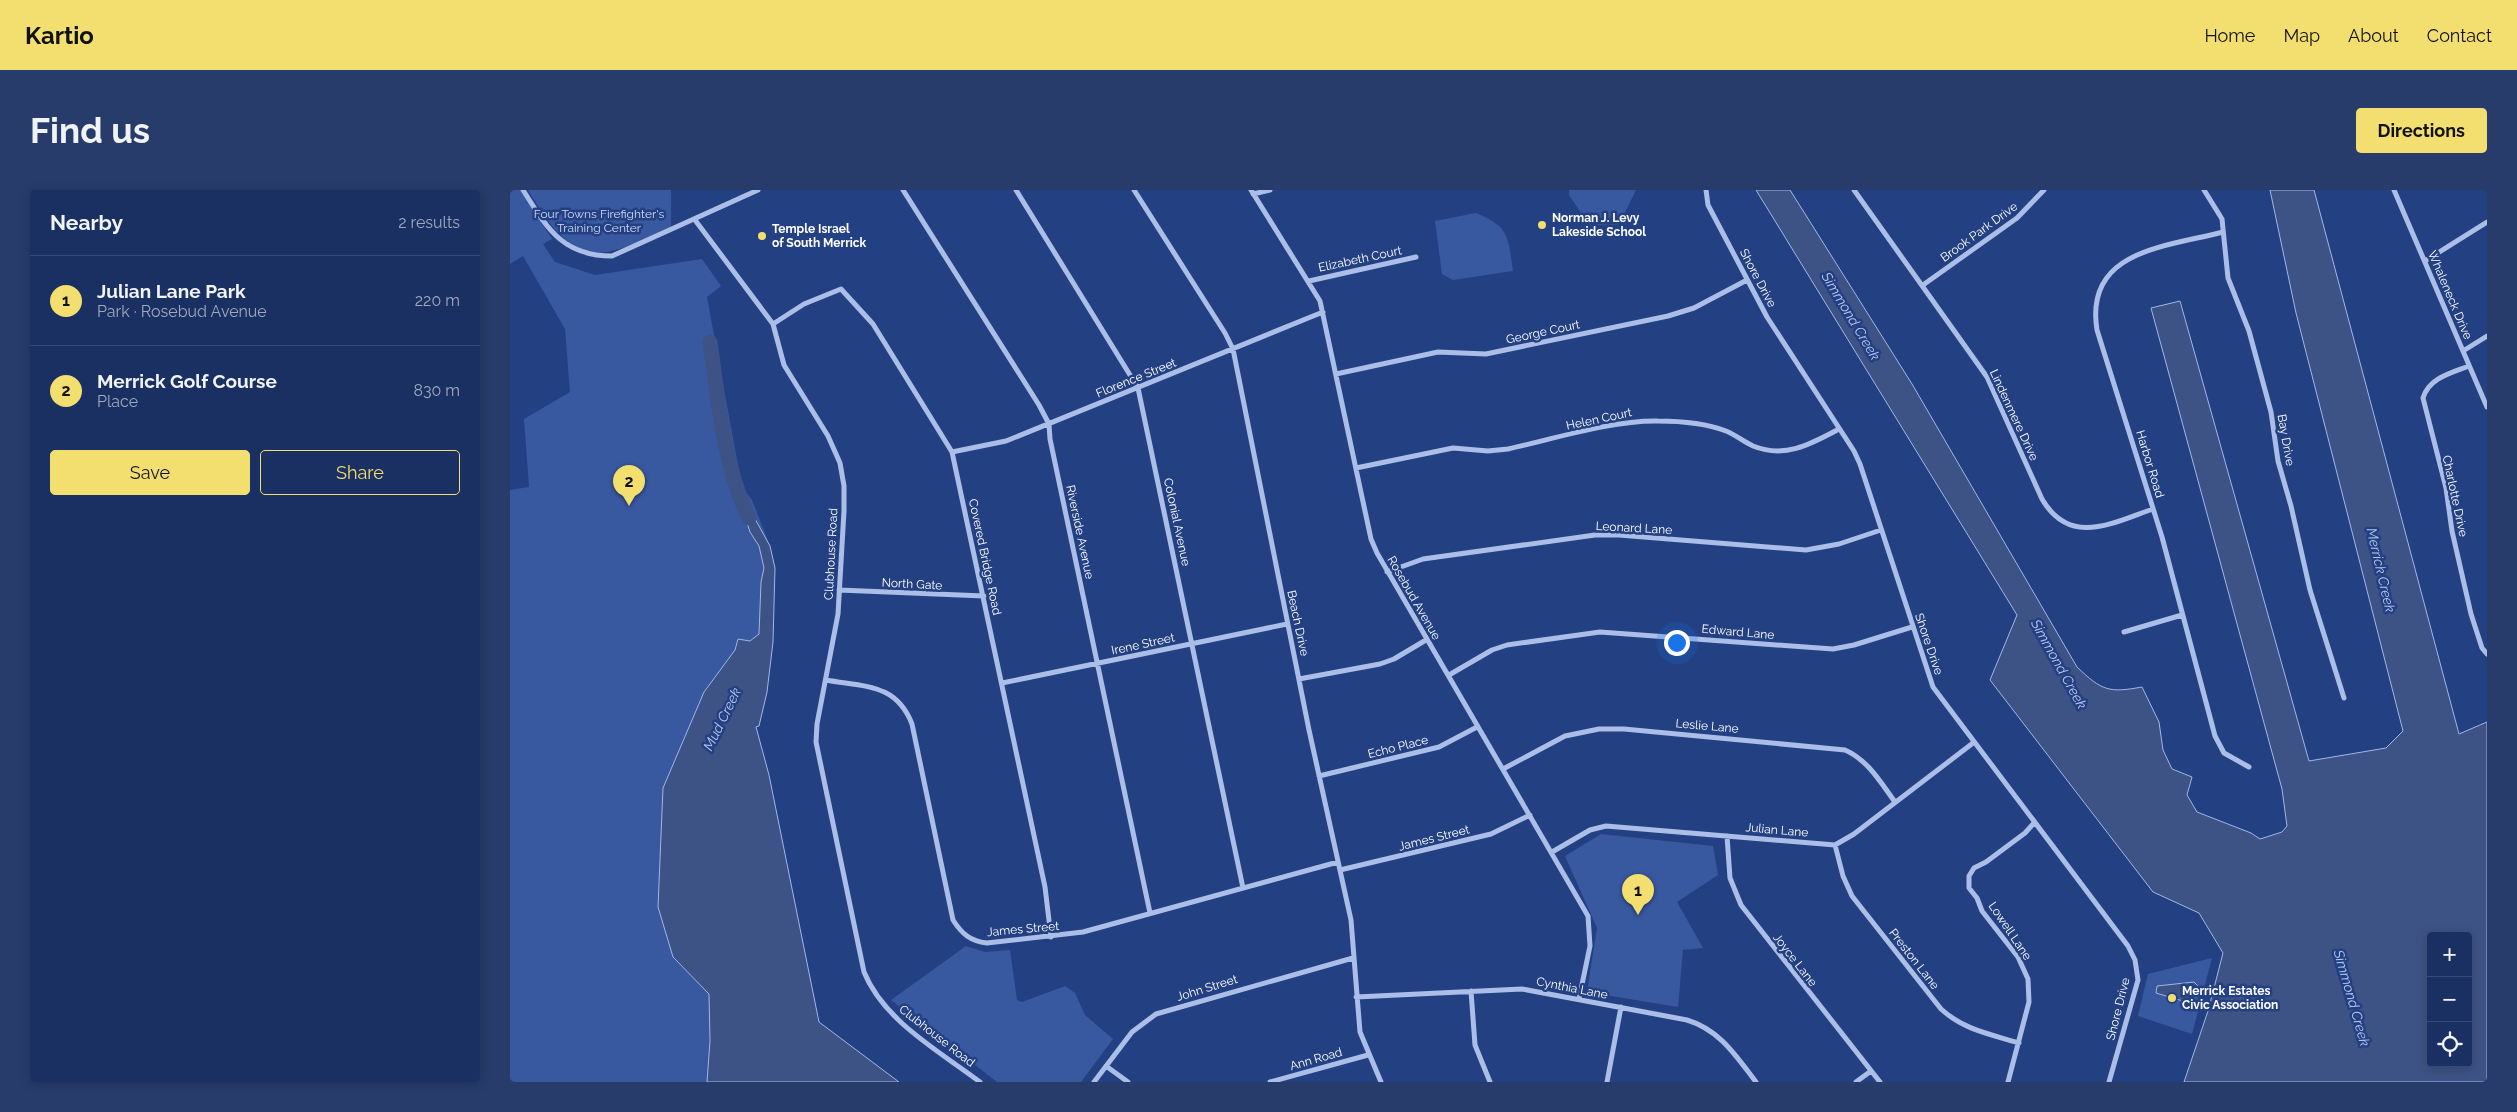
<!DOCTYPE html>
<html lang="en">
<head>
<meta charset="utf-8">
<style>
	:root { --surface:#1a3062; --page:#273c6b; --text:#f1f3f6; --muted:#9fa9be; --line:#384b77; --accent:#f2df6f }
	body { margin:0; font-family:Raleway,sans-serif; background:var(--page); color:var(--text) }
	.controls { position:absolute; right:15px; bottom:15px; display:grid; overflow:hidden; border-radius:5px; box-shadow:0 2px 12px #0003 }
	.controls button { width:45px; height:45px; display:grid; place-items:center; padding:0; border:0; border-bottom:1px solid var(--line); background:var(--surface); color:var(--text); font:25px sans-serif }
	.you { position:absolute; left:1166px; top:452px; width:18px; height:18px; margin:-12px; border:4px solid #fff; border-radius:50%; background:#1a73e8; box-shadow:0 0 0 8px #1a73e833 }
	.badge { display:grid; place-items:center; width:32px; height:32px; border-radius:50%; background:var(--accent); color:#111; font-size:16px; font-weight:700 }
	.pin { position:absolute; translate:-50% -41px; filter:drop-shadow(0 1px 2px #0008) }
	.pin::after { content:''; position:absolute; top:26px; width:18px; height:15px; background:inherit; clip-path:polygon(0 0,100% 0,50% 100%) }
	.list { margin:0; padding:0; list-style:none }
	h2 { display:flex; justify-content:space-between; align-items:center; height:65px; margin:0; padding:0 20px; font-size:21px }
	h2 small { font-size:16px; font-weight:400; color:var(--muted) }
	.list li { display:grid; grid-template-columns:32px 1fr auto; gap:15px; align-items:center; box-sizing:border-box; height:90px; padding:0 20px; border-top:1px solid var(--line) }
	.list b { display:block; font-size:19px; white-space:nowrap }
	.list p { margin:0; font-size:16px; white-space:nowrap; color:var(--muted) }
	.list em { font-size:16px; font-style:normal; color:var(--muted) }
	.actions { display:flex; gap:10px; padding:15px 20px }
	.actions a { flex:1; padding:11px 0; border:1px solid var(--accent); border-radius:5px; text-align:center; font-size:18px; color:var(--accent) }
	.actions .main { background:var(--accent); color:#111 }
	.icon { flex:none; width:28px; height:28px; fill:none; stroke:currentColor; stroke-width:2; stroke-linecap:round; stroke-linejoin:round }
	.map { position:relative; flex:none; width:1977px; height:892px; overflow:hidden; border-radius:5px }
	header { display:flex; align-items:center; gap:30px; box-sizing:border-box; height:70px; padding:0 25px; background:var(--accent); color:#111 }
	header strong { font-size:24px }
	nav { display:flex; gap:28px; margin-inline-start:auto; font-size:18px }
	.intro { display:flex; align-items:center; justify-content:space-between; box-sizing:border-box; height:120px; padding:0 30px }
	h1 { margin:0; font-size:35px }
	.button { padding:12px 22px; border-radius:5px; background:var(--accent); color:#111; font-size:18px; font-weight:700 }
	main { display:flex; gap:30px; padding:0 30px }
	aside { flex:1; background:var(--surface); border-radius:5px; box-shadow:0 2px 12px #0003 }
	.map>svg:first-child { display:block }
	.green { fill:#3858a0 }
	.water { fill:#3e5385; stroke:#a0b7e9; fill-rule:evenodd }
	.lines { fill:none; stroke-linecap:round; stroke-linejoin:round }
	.river { stroke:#3e5385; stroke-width:15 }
	.street { stroke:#abbee8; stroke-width:5 }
	.poi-dot { fill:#f2df6f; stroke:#234083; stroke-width:2 }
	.labels { text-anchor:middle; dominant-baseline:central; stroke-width:5; stroke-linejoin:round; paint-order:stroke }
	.park-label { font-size:12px; fill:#cfdbf6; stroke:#234083 }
	.poi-label { font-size:12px; font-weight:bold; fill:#fff; stroke:#234083; text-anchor:start }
	.street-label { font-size:12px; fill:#fff; stroke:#234083 }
	.water-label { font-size:14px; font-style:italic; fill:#b7c9ef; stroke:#234083 }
</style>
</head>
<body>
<header>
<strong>Kartio</strong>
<nav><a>Home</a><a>Map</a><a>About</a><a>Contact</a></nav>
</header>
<div class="intro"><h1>Find us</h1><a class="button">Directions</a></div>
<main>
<aside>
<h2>Nearby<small>2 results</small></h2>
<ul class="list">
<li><span class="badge">1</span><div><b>Julian Lane Park</b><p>Park · Rosebud Avenue</p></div><em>220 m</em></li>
<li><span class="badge">2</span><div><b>Merrick Golf Course</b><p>Place</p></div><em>830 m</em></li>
</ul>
<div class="actions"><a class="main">Save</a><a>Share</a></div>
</aside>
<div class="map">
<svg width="1977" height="892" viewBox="0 0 1977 892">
	<rect width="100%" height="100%" fill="#234083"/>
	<path class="green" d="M0,0h10l32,49 -9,5 12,18 40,13 107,-16 19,27 -14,11 35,190 10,13 18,46 -21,-38 -8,-6 9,30 9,14 5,22 -3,14 -2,52 -9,7 -12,-2 -3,11 -31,42 -31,265 36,37 1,47 -3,41h-197v-592l19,-3 -5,-68 46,-27 -5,-63 -42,-73 -13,8z
		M18,0h143v37c-19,8 -40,20 -60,24 -42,10 -65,-32 -83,-61z
		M1059,0h67l-17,35h-30l-20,-30z
		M966,23c34,14 32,24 37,58l-60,9 -11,-6 -7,-53z
		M1091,644l112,12 5,29 -41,27 26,46 -20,2 -5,57 -91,-15 10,-64 -32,-72z
		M456,756l19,6 25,-2 7,50 5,2 43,-16 10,7 10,22 28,24 -32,43h-84l-106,-82z
		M1702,768l-20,76 -54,-18 10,-42z"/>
	<path class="water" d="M1246,0h34l122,194 165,283c25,24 32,26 65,20l17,35 4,28 9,19 20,8 -5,18 10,17 54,21 9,6 22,-7 5,-6 -5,-37 -131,-481 29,-7 129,460 77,-13 17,-17 -107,-418 -26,-123h44l145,544 28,-12v360h-303l24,-71 15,-58 -24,-40 -46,-21 -163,-212 27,-65zM1921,746h37v127h-37z
		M230,311l9,7 21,38 5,22 -2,74 -6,50 -8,34 -3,1 13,48 50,247 80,60h-192l3,-41 -1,-47 -36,-37 -15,-50 5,-119 41,-96 31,-42 3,-11 12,2 9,-7 2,-52 3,-14 -5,-22 -9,-14z
		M1684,792l4,4 -5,18 -37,-11 1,-7z"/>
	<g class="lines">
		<path class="river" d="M200,152c8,56 14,126 39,176"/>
		<path class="street" d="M13,0c24,38 39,66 89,66l146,-66
			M393,0l136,215 10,19 1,15 100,474
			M506,0l122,198 105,500
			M624,0l91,143 8,16 76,381 42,190 9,112 21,50
			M741,0l69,111 51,238 6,14 211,363 2,30 -11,53
			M1196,0l2,15 59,112 87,134 6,13 73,223 195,259 7,14 3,20 -29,102
			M1344,0l133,187 55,122c28,48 70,24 111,10
			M1694,0l18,29 6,59 21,53 22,81 7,49 13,45 19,84 34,108
			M1884,0l93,217
			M743,4l17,-4
			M185,30l78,104 11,41 44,71 12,27 4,23v25l-6,103 -21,110 -1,18 48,230c20,49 75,79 116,110
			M1713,42c-57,15 -139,18 -126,98l65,207 53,199 9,17 25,14
			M1915,71l62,-39
			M799,91l107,-24
			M1413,95l94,-67 27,-28
			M263,134l31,-20 37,-15 32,35 79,128 93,435 6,50
			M1953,161l24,-15
			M1959,176c-18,7 -40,12 -46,32l23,90 6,43 19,83 11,34 5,6
			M826,184l102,-22 48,2 182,-38 26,-8 53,-28
			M442,262l54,-11 317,-129
			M846,278l97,-20 35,3 20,-2c45,-10 106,-29 150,-28 23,0 47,2 68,10 10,4 18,11 27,15 32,13 58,-2 86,-17
			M877,382l36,-13 172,-24h24l187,15 33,-6 42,-14
			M329,400l145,6
			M1614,442l58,-17
			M939,485l43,-25 15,-5 93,-13 233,17 21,-4 58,-18
			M789,489l81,-15 14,-5 32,-19
			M316,490c38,7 70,3 86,44l41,196c9,14 17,21 34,23l96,-11 255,-70
			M492,493l285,-59
			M993,579l62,-33 34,-7h25l221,21c23,10 36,33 50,52
			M809,586l120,-29 38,-20
			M1217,646l3,42 11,27 139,177
			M1325,655l8,31 9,20 89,113c23,21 49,25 78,34
			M1042,662l38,-22 16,-4 229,19 19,-11 119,-91
			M830,680l151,-36 39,-19
			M961,801l4,54 15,37
			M846,807l166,-8 165,31c33,10 49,36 69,62
			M596,876l22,16
			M584,892l38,-50 24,-18 197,-56
			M760,892l98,-27
			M1097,892l14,-75
			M1346,892l15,-11
			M1498,892l21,-80 -1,-23 -10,-22 -36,-46 -5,-13 -8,-10v-12l5,-8 12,-6 39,-29 9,-10"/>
	</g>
	<g class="poi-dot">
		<circle cx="1032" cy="35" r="5"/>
		<circle cx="252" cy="46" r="5"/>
		<circle cx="1662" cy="808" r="5"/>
	</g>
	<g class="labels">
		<g class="park-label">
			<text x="89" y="24">Four Towns Firefighter's<tspan x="89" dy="14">Training Center</tspan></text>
		</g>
		<g class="poi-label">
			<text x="1042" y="28">Norman J. Levy<tspan x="1042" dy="14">Lakeside School</tspan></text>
			<text x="262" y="39">Temple Israel<tspan x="262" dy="14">of South Merrick</tspan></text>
			<text x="1672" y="801">Merrick Estates<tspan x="1672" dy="14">Civic Association</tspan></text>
		</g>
		<g class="street-label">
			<text transform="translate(1469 42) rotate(-36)">Brook Park Drive</text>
			<text transform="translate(850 69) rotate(-12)">Elizabeth Court</text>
			<text transform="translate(1248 88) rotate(62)">Shore Drive</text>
			<text transform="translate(1940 105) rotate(67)">Whaleneck Drive</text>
			<text transform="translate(1033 142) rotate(-12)">George Court</text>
			<text transform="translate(626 188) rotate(-22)">Florence Street</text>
			<text transform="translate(1504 225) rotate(65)">Lindenmere Drive</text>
			<text transform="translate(1089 229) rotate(-12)">Helen Court</text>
			<text transform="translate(1776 250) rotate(80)">Bay Drive</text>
			<text transform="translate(1640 274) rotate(73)">Harbor Road</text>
			<text transform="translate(1945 306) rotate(78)">Charlotte Drive</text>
			<text transform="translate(667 332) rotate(78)">Colonial Avenue</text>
			<text transform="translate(1124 338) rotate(3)">Leonard Lane</text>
			<text transform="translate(570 342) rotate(78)">Riverside Avenue</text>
			<text transform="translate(321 364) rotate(-87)">Clubhouse Road</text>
			<text transform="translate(475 367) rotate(78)">Covered Bridge Road</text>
			<text transform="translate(402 394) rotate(3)">North Gate</text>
			<text transform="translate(904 408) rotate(60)">Rosebud Avenue</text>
			<text transform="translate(788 433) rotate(78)">Beach Drive</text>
			<text transform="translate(1228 442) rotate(5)">Edward Lane</text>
			<text transform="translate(633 454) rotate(-12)">Irene Street</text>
			<text transform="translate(1419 454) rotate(71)">Shore Drive</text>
			<text transform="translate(1197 536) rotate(5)">Leslie Lane</text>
			<text transform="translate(888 557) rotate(-14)">Echo Place</text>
			<text transform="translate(1267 640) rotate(5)">Julian Lane</text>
			<text transform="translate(924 648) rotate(-14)">James Street</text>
			<text transform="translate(513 739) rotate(-5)">James Street</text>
			<text transform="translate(1500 741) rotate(56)">Lowell Lane</text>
			<text transform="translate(1404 769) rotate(52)">Preston Lane</text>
			<text transform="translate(1285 770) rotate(52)">Joyce Lane</text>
			<text transform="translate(697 798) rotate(-17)">John Street</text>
			<text transform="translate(1062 798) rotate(11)">Cynthia Lane</text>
			<text transform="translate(1608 819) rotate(-76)">Shore Drive</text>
			<text transform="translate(427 846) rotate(38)">Clubhouse Road</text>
			<text transform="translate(806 869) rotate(-16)">Ann Road</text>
		</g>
		<g class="water-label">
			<text transform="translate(1341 126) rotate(59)">Simmond Creek</text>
			<text transform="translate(1871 380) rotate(77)">Merrick Creek</text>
			<text transform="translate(1549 474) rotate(61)">Simmond Creek</text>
			<text transform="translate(212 529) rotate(-64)">Mud Creek</text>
			<text transform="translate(1842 808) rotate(74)">Simmond Creek</text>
		</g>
	</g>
</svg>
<div class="controls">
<button>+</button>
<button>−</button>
<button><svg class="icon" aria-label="locate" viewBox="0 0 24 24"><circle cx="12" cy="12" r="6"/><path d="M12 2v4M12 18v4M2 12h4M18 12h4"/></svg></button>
</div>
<div class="you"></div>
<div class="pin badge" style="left:1128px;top:725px">1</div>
<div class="pin badge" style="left:119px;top:316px">2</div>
</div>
</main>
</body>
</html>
